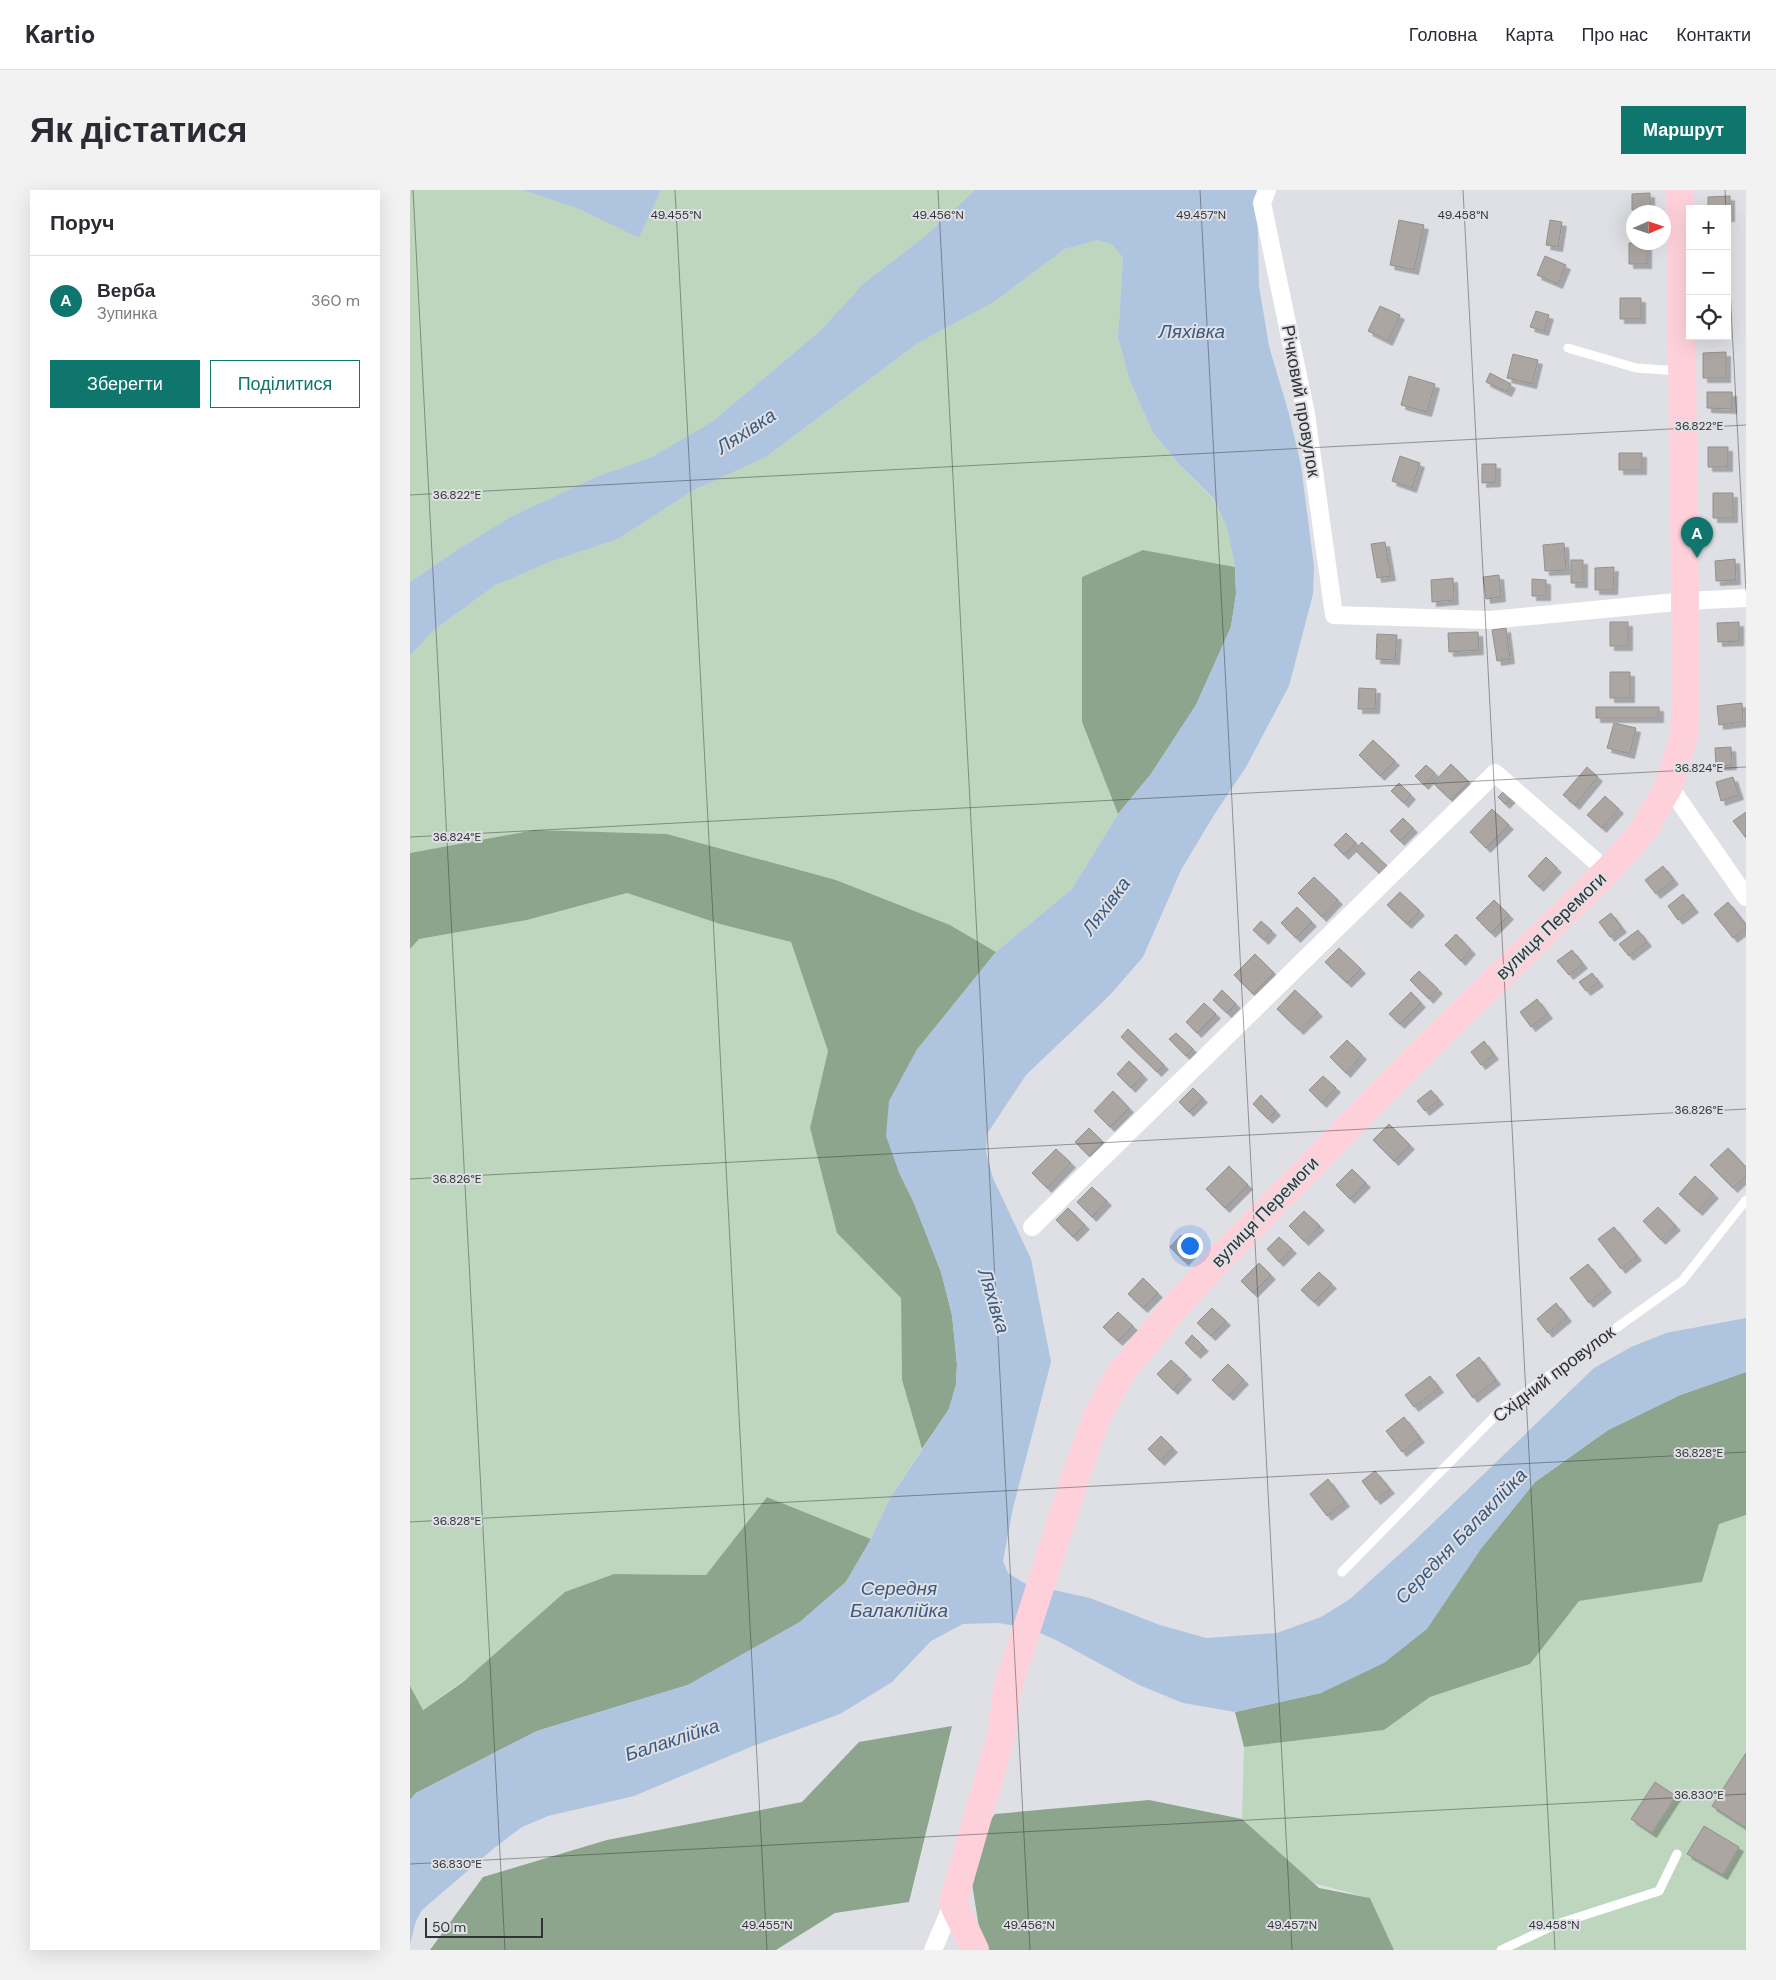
<!DOCTYPE html>
<html lang="uk">
<head>
<meta charset="utf-8">
<style>
	:root { --surface:#fff; --page:#f2f2f3; --text:#2b2b33; --muted:#7c7c81; --line:#e1e1e2; --accent:#0f766e }
	body { margin:0; font-family:"DM Sans",sans-serif; background:var(--page); color:var(--text) }
	.controls { position:absolute; right:15px; top:15px; display:grid; overflow:hidden; border-radius:0px; box-shadow:0 5px 20px #0002 }
	.controls button { width:45px; height:45px; display:grid; place-items:center; padding:0; border:0; border-bottom:1px solid var(--line); background:var(--surface); color:var(--text); font:25px sans-serif }
	.compass { position:absolute; left:1216px; top:15px; width:45px; height:45px; border-radius:50%; background:var(--surface); box-shadow:0 5px 20px #0002; rotate:87deg }
	.scale { position:absolute; left:15px; bottom:12px; width:118px; box-sizing:border-box; padding-left:5px; border:2px solid #323234; border-top:0; font-size:14px; line-height:18px; white-space:nowrap; color:#323234; -webkit-text-stroke:4px #dfe0e5; paint-order:stroke }
	.you { position:absolute; left:779px; top:1055px; width:18px; height:18px; margin:-12px; border:4px solid #fff; border-radius:50%; background:#1a73e8; box-shadow:0 0 0 8px #1a73e833 }
	.badge { display:grid; place-items:center; width:32px; height:32px; border-radius:50%; background:var(--accent); color:#fff; font-size:16px; font-weight:700 }
	.pin { position:absolute; translate:-50% -41px; filter:drop-shadow(0 1px 2px #0008) }
	.pin::after { content:''; position:absolute; top:26px; width:18px; height:15px; background:inherit; clip-path:polygon(0 0,100% 0,50% 100%) }
	.list { margin:0; padding:0; list-style:none }
	h2 { display:flex; justify-content:space-between; align-items:center; height:65px; margin:0; padding:0 20px; font-size:21px }
	h2 small { font-size:16px; font-weight:400; color:var(--muted) }
	.list li { display:grid; grid-template-columns:32px 1fr auto; gap:15px; align-items:center; box-sizing:border-box; height:90px; padding:0 20px; border-top:1px solid var(--line) }
	.list b { display:block; font-size:19px; white-space:nowrap }
	.list p { margin:0; font-size:16px; white-space:nowrap; color:var(--muted) }
	.list em { font-size:16px; font-style:normal; color:var(--muted) }
	.actions { display:flex; gap:10px; padding:15px 20px }
	.actions a { flex:1; padding:11px 0; border:1px solid var(--accent); border-radius:0px; text-align:center; font-size:18px; color:var(--accent) }
	.actions .main { background:var(--accent); color:#fff }
	.icon { flex:none; width:28px; height:28px; fill:none; stroke:currentColor; stroke-width:2; stroke-linecap:round; stroke-linejoin:round }
	.map { position:relative; flex:none; width:1336px; height:1760px; overflow:hidden; border-radius:0px }
	header { display:flex; align-items:center; gap:30px; box-sizing:border-box; height:70px; padding:0 25px; background:var(--surface); border-bottom:1px solid var(--line) }
	header strong { font-size:24px }
	nav { display:flex; gap:28px; margin-inline-start:auto; font-size:18px }
	.intro { display:flex; align-items:center; justify-content:space-between; box-sizing:border-box; height:120px; padding:0 30px }
	h1 { margin:0; font-size:35px }
	.button { padding:12px 22px; border-radius:0px; background:var(--accent); color:#fff; font-size:18px; font-weight:700 }
	main { display:flex; gap:30px; padding:0 30px }
	aside { flex:1; background:var(--surface); border-radius:0px; box-shadow:0 5px 20px #0002 }
	.map>svg:first-child { display:block }
	.green { fill:#bdd6bd }
	.forest { fill:#8da58d }
	.water { fill:#afc4de }
	.building { fill:#aba6a2; stroke:#95908d; filter:url(#shadow) }
	.lines { fill:none; stroke-linecap:round; stroke-linejoin:round }
	.service { stroke:#fff; stroke-width:9 }
	.minor { stroke:#fff; stroke-width:18 }
	.primary { stroke:#fed1da; stroke-width:28 }
	.ticks { fill:none; stroke:#323234; stroke-width:1; stroke-opacity:0.45 }
	.labels { text-anchor:middle; dominant-baseline:central; stroke-width:4; stroke-linejoin:round; paint-order:stroke }
	.street-label { font-size:18px; fill:#323234; stroke:#dfe0e5 }
	.water-label { font-size:19px; font-style:italic; fill:#3a5980; stroke:#dfe0e5 }
	.ticks-label { font-size:12px; text-anchor:middle; fill:#323234; stroke:#dfe0e5; stroke-width:4; stroke-linejoin:round; paint-order:stroke }
</style>
</head>
<body>
<header>
<strong>Kartio</strong>
<nav><a>Головна</a><a>Карта</a><a>Про нас</a><a>Контакти</a></nav>
</header>
<div class="intro"><h1>Як дістатися</h1><a class="button">Маршрут</a></div>
<main>
<aside>
<h2>Поруч<small></small></h2>
<ul class="list">
<li><span class="badge">A</span><div><b>Верба</b><p>Зупинка</p></div><em>360 m</em></li>
</ul>
<div class="actions"><a class="main">Зберегти</a><a>Поділитися</a></div>
</aside>
<div class="map">
<svg width="1336" height="1760" viewBox="0 0 1336 1760">
	<defs>
		<filter id="shadow"><feDropShadow dx="4.5" dy="4.5" stdDeviation="0" flood-color="#0004"/></filter>
	</defs>
	<rect width="100%" height="100%" fill="#dfe0e5"/>
	<path class="green" d="M0,0h113l56,19 60,29 22,-48h314l-51,47 -61,47 -43,47 -107,90 -61,36 -56,20 -86,40 -53,33 -47,32z
		M688,50l15,5 10,13 -5,80 12,43 23,52 26,31 33,34 15,30 8,39 -92,-17 -61,172 36,92 -46,75 -76,63 -46,-27 -114,-45 -169,-46 -132,-4 -125,23v-197l24,-26 60,-44 53,-23 71,-24 74,-48 74,-34 152,-114 76,-41 71,-53z
		M217,703l93,31 71,18 37,109 -18,77 27,105 64,65 1,82 20,69 -33,51 -18,39 -104,-42 -61,78 -92,-1 -192,136 -12,-24v-737l9,-10 108,-19z
		M1336,1325v435h-352l-24,-52 -57,-15 -71,-64 2,-72 140,-17 46,-33 100,-33 48,-63 124,-19 17,-58z"/>
	<path class="forest" d="M733,360l92,17 1,27 -5,33 -35,78 -45,69 -33,40 -36,-92v-145z
		M125,640l132,4 169,46 114,45 46,27 -80,99 -18,119 16,33 27,69 11,43 5,49 -1,21 -7,24 -27,40 -20,-69 -1,-82 -64,-65 -27,-105 18,-77 -37,-109 -71,-18 -93,-31 -100,27 -108,19 -9,10v-96z
		M1336,1182v143l-27,9 -17,58 -123,19 -49,63 -100,33 -46,33 -140,17 -9,-35 86,-19 162,-147 52,-64 73,-52 72,-35z
		M357,1307l104,42 -25,43 -46,40 -112,63 -151,46 -121,62 -6,7v-114l13,24 40,-28 102,-90 49,-18 92,1z
		M542,1536l-43,176 -74,11 -59,37h-346l53,-73 124,-37 195,-38 57,-60z
		M739,1610l93,19 77,69 51,10 24,52h-406l-8,-16 -13,-82 28,-38z"/>
	<path class="water" d="M113,0h138l-22,48 -60,-29z
		M565,0h282l2,96 10,60 20,68 12,51 13,102 -1,27 -24,92 -43,81 -32,48 -33,55 -38,87 -33,38 -84,80 -39,59 -1,18 7,26 38,81 20,103 -38,146 -10,53 5,12 18,11 64,14 70,27 46,13 71,-5 44,-16 29,-18 62,-56 182,-175 37,-21 35,-14 80,-15v54l-66,23 -72,35 -73,52 -52,64 -56,83 -43,34 -63,30 -86,19 -52,-9 -44,-18 -83,-45 -27,-12 -31,-5 -35,1 -32,17 -39,41 -52,32 -87,32 -119,50 -86,20 -26,11 -29,22 -71,61 -6,11 -6,23v-144l6,-7 121,-62 151,-46 112,-63 46,-40 25,-43 18,-39 60,-91 7,-24 1,-21 -5,-49 -11,-43 -27,-69 -16,-33 -12,-34 3,-35 27,-50 80,-99 76,-63 46,-75 33,-40 45,-69 35,-78 5,-33 -1,-27 -8,-39 -14,-30 -34,-34 -26,-31 -23,-52 -12,-43 5,-80 -10,-13 -15,-5 -33,9 -71,53 -76,41 -152,114 -74,34 -74,48 -71,24 -53,23 -60,44 -24,26v-74l47,-32 53,-33 86,-40 56,-20 61,-36 107,-90 43,-47 61,-47z"/>
	<path class="building" d="M1240,3v17h-18v-16z
		M1320,6v21h-3v-8h-19v-12z
		M989,30l25,5 -10,45 -24,-5z
		M1140,30l12,2 -4,25 -12,-2z
		M1219,53h18v21h-18z
		M1135,66l21,9 -8,19 -21,-9z
		M1210,108h21v21h-21z
		M970,116l20,9 -12,26 -20,-10z
		M1126,121l13,4 -5,16 -14,-4z
		M1316,162v26h-23v-25z
		M1103,164l25,6 -6,24 -25,-6z
		M1080,183l21,11 -4,8 -21,-10z
		M999,186l26,8 -8,28 -26,-7z
		M1297,202h25v17l-25,-1z
		M1298,257h20v20h-20z
		M1209,263h23v17h-23z
		M990,266l20,7 -8,25 -20,-7z
		M1072,274h14v18l-14,1z
		M1303,303h20v25h-20z
		M975,352l6,34 -14,2 -6,-34z
		M1154,353l2,27 -21,1 -2,-26z
		M1325,369l1,21 -20,1 -1,-20z
		M1161,370h12v23h-12z
		M1204,377l-1,23h-18v-22z
		M1089,385l2,22 -15,2 -3,-22z
		M1043,388l1,22 -22,2 -1,-22z
		M1122,389l14,1v16h-14z
		M1200,432h18v24h-18z
		M1329,432v19l-21,1 -1,-19z
		M1096,438l4,31 -13,2 -5,-31z
		M1068,442l1,18 -30,2 -1,-19z
		M967,444l20,1 -2,25 -19,-1z
		M1200,482h20v26h-20z
		M949,498l17,1 -1,20h-17z
		M1332,513l1,19 -24,3 -2,-19z
		M1186,517h63v11h-63z
		M1204,533l22,5 -6,26 -23,-6z
		M963,550l22,21 -15,15 -21,-21z
		M1321,557l1,18 -16,1 -1,-18z
		M1041,574l18,18 -18,18 -18,-17z
		M1016,575l9,8 -11,12 -9,-9z
		M1177,577l11,10 -23,28 -12,-10z
		M1323,587l6,18 -18,6 -5,-19z
		M989,593l12,12 -7,8 -13,-12z
		M1096,599l7,7 -8,8 -7,-7z
		M1195,606l14,13 -17,19 -15,-13z
		M1082,619l17,16 -23,23 -16,-16z
		M1336,622v26l-13,-17z
		M993,628l10,10 -13,13 -10,-10z
		M936,643l10,10 -12,12 -10,-10z
		M952,652l26,25 -7,8 -26,-25z
		M1136,667l11,11 -18,19 -11,-11z
		M1253,676l11,14 -18,14 -11,-14z
		M904,687l24,23 -16,17 -24,-24z
		M990,702l20,19 -13,13 -20,-19z
		M1273,704l11,14 -16,12 -10,-14z
		M1084,710l15,15 -18,18 -15,-15z
		M1318,712l18,23v3l-13,10 -19,-24z
		M887,717l15,15 -16,16 -15,-15z
		M1201,723l11,15 -12,9 -11,-15z
		M851,731l11,10 -8,9 -11,-10z
		M1228,740l9,12 -18,14 -10,-12z
		M1046,744l15,16 -10,11 -16,-16z
		M929,758l22,21 -14,14 -22,-21z
		M1162,760l11,14 -14,11 -12,-14z
		M845,764l19,19 -21,21 -19,-19z
		M1009,781l19,18 -9,10 -19,-19z
		M1182,783l7,9 -13,9 -7,-9z
		M812,800l14,14 -9,9 -14,-13z
		M885,800l23,22 -19,18 -22,-21z
		M1001,802l10,11 -21,21 -11,-10z
		M1127,809l11,15 -17,13 -11,-15z
		M794,813l12,11 -19,19 -11,-11z
		M718,839l36,36 -7,7 -36,-35z
		M766,843l17,16 -7,7 -17,-17z
		M937,850l15,15 -16,18 -16,-16z
		M1074,851l10,14 -13,10 -10,-13z
		M719,871l14,14 -12,13 -14,-14z
		M913,886l13,12 -14,15 -13,-13z
		M783,898l10,10 -14,14 -10,-10z
		M1021,900l8,10 -14,11 -8,-10z
		M703,901l16,17 -19,19 -16,-16z
		M851,905l15,16 -8,8 -15,-15z
		M979,934l21,21 -16,16 -21,-21z
		M679,938l14,14 -14,14 -14,-14z
		M1318,958l18,19v9l-13,12 -23,-23z
		M646,959l15,14 -24,25 -15,-15z
		M819,976l19,19 -23,23 -19,-19z
		M942,979l14,14 -16,16 -14,-14z
		M1285,986l19,18 -16,17 -19,-17z
		M682,997l15,14 -15,16 -15,-15z
		M1248,1017l18,19 -15,14 -18,-19z
		M658,1018l17,17 -12,12 -17,-17z
		M894,1021l16,15 -16,15 -15,-15z
		M1204,1037l23,29 -16,13 -23,-30z
		M771,1045l14,14 -11,12 -14,-14z
		M869,1047l13,12 -13,13 -12,-13z
		M849,1073l12,12 -18,18 -12,-12z
		M1178,1074l19,24 -18,15 -19,-25z
		M909,1082l13,12 -18,18 -13,-12z
		M733,1088l15,15 -15,15 -15,-14z
		M1146,1113l11,14 -19,16 -11,-14z
		M802,1118l14,13 -15,15 -14,-13z
		M708,1122l15,14 -15,15 -15,-14z
		M782,1145l12,12 -8,7 -11,-11z
		M1069,1167l17,23 -23,18 -17,-23z
		M761,1170l16,15 -14,15 -16,-16z
		M818,1174l16,16 -15,16 -17,-16z
		M1020,1186l9,12 -25,19 -9,-12z
		M994,1227l16,21 -18,14 -16,-21z
		M751,1246l12,12 -13,13 -12,-12z
		M965,1281l15,18 -14,11 -14,-19z
		M918,1289l17,23 -18,14 -17,-22z
		M1336,1563v75l-34,-22z
		M1245,1592l21,14 -24,37 -21,-14z
		M1294,1636l35,21 -16,28 -36,-21z"/>
	<g class="lines">
		<path class="service" d="M1158,158l68,20 44,3
			M932,1382l159,-162 181,-129 64,-81
			M1091,1760l56,-26 102,-33 18,-37"/>
		<path class="minor" d="M857,0l-5,13 44,211 28,201 156,5 196,-19 60,-3
			M1259,596l77,111
			M622,1037l463,-454 112,98
			M523,1760l20,-47"/>
		<path class="primary" d="M565,1760l-22,-47 48,-167 6,-46 73,-227 18,-49 22,-40 50,-61 50,-55 198,-202 189,-185 35,-39 27,-46 15,-51 2,-53 -6,-492"/>
	</g>
	<path class="ticks" d="M3,0l92,1760M265,0l92,1760M528,0l92,1760M790,0l92,1760M1053,0l92,1760M1315,0l1,19M1317,43l19,358M0,305l1336,-70M0,647l1336,-70M0,989l1336,-70M0,1332l1336,-70M0,1674l1336,-70"/>
	<g class="labels">
		<g class="street-label">
			<text transform="translate(891 211) rotate(80)">Річковий провулок</text>
			<text transform="translate(1141 736) rotate(-44)">вулиця Перемоги</text>
			<text transform="translate(855 1022) rotate(-46)">вулиця Перемоги</text>
			<text transform="translate(1144 1184) rotate(-37)">Східний провулок</text>
		</g>
		<g class="water-label">
			<text x="782" y="141">Ляхівка</text>
			<text transform="translate(336 241) rotate(-33)">Ляхівка</text>
			<text transform="translate(696 716) rotate(-53)">Ляхівка</text>
			<text transform="translate(584 1111) rotate(73)">Ляхівка</text>
			<text transform="translate(1051 1346) rotate(-46)">Середня Балаклійка</text>
			<text x="489" y="1398">Середня<tspan x="489" dy="22">Балаклійка</tspan></text>
			<text transform="translate(262 1550) rotate(-18)">Балаклійка</text>
		</g>
	</g>
	<g class="ticks-label">
		<text x="266" y="29">49.455°N</text>
		<text x="528" y="29">49.456°N</text>
		<text x="791" y="29">49.457°N</text>
		<text x="1053" y="29">49.458°N</text>
		<text x="1289" y="240">36.822°E</text>
		<text x="47" y="309">36.822°E</text>
		<text x="1289" y="582">36.824°E</text>
		<text x="47" y="651">36.824°E</text>
		<text x="1289" y="924">36.826°E</text>
		<text x="47" y="993">36.826°E</text>
		<text x="1289" y="1267">36.828°E</text>
		<text x="47" y="1335">36.828°E</text>
		<text x="1289" y="1609">36.830°E</text>
		<text x="47" y="1678">36.830°E</text>
		<text x="357" y="1739">49.455°N</text>
		<text x="619" y="1739">49.456°N</text>
		<text x="882" y="1739">49.457°N</text>
		<text x="1144" y="1739">49.458°N</text>
	</g>
</svg>
<div class="controls">
<button>+</button>
<button>−</button>
<button><svg class="icon" aria-label="locate" viewBox="0 0 24 24"><circle cx="12" cy="12" r="6"/><path d="M12 2v4M12 18v4M2 12h4M18 12h4"/></svg></button>
</div>
<svg class="compass" viewBox="-18 -18 36 36"><path d="M0-13l5 13h-10z" fill="#e53935"/><path d="M0 13l5-13h-10z" fill="#7c7c81"/></svg>
<div class="scale">50 m</div>
<div class="you"></div>
<div class="pin badge" style="left:1287px;top:368px">A</div>
</div>
</main>
</body>
</html>
